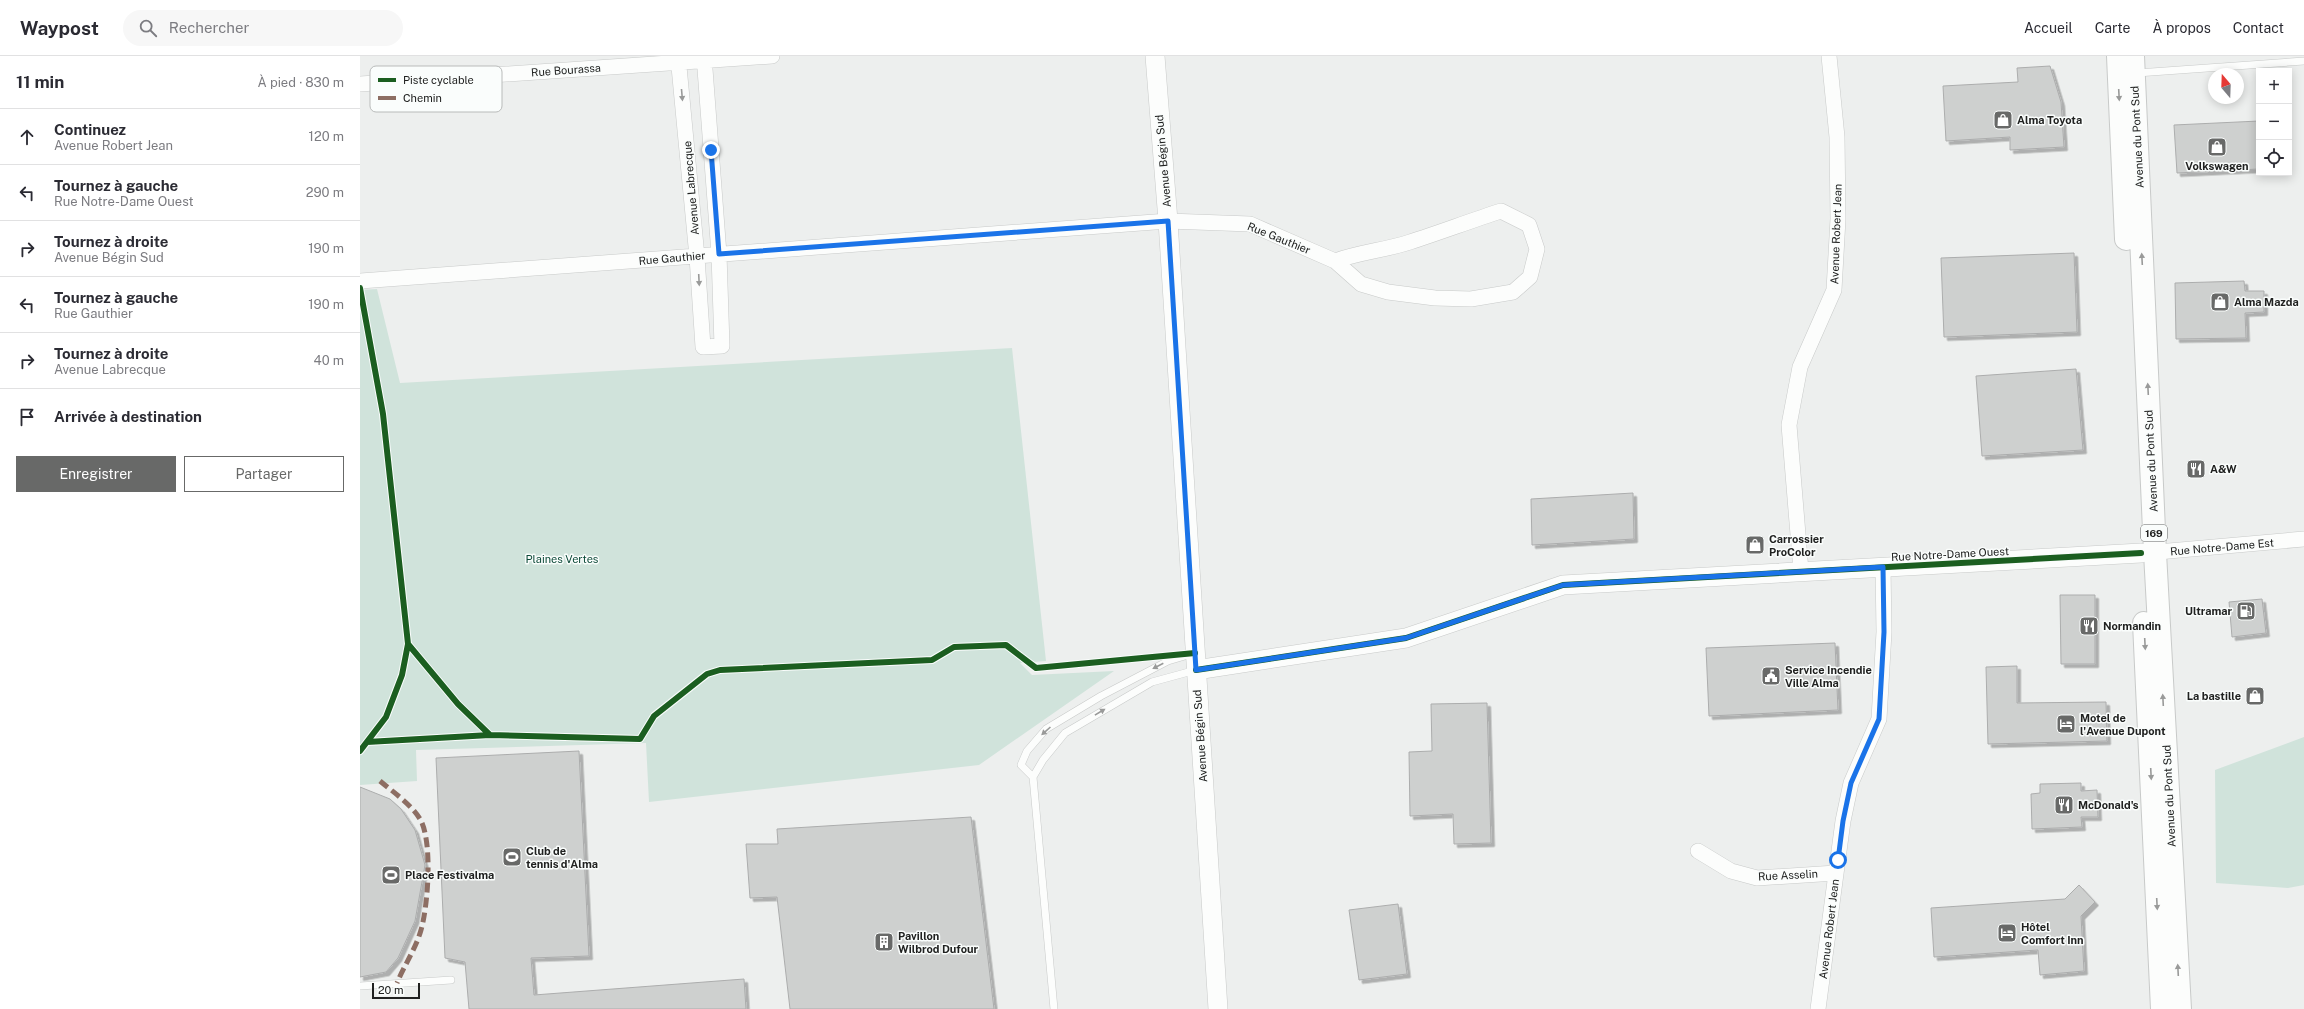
<!DOCTYPE html>
<html lang="fr">
<head>
<meta charset="utf-8">
<style>
	:root { --surface:#fff; --page:#f7f7f7; --text:#2b2b33; --muted:#7c7c81; --line:#e1e1e2; --accent:#686968 }
	body { margin:0; font-family:"Public Sans",sans-serif; background:var(--page); color:var(--text) }
	.controls { position:absolute; right:12px; top:12px; display:grid; overflow:hidden; border-radius:0px; box-shadow:0 2px 10px #0003 }
	.controls button { width:36px; height:36px; display:grid; place-items:center; padding:0; border:0; border-bottom:1px solid var(--line); background:var(--surface); color:var(--text); font:20px sans-serif }
	.compass { position:absolute; left:1848px; top:12px; width:36px; height:36px; border-radius:50%; background:var(--surface); box-shadow:0 2px 10px #0003; rotate:341deg }
	.scale { position:absolute; left:12px; bottom:10px; width:48px; box-sizing:border-box; padding-left:4px; border:2px solid #202120; border-top:0; font-size:11px; line-height:14px; white-space:nowrap; color:#202120; -webkit-text-stroke:3px #fafdfc; paint-order:stroke }
	.stop { position:absolute; width:12px; height:12px; margin:-9px; border:3px solid #1a73e8; border-radius:50%; background:#fff }
	.stop.end { background:#1a73e8; border-color:#fff; box-shadow:0 1px 4px #0008 }
	.list { margin:0; padding:0; list-style:none }
	h2 { display:flex; justify-content:space-between; align-items:center; height:52px; margin:0; padding:0 16px; font-size:17px }
	h2 small { font-size:13px; font-weight:400; color:var(--muted) }
	.list li { display:grid; grid-template-columns:26px 1fr auto; gap:12px; align-items:center; box-sizing:border-box; height:56px; padding:0 16px; border-top:1px solid var(--line) }
	.list b { display:block; font-size:15px; white-space:nowrap }
	.list p { margin:0; font-size:13px; white-space:nowrap; color:var(--muted) }
	.list em { font-size:13px; font-style:normal; color:var(--muted) }
	.actions { display:flex; gap:8px; padding:12px 16px }
	.actions a { flex:1; padding:9px 0; border:1px solid var(--accent); border-radius:0px; text-align:center; font-size:14px; color:var(--accent) }
	.actions .main { background:var(--accent); color:#fff }
	.icon { flex:none; width:22px; height:22px; fill:none; stroke:currentColor; stroke-width:2; stroke-linecap:round; stroke-linejoin:round }
	.map { position:relative; flex:none; width:1944px; height:953px; overflow:hidden }
	header { display:flex; align-items:center; gap:24px; box-sizing:border-box; height:56px; padding:0 20px; background:var(--surface); border-bottom:1px solid var(--line) }
	header strong { font-size:19px }
	nav { display:flex; gap:22px; margin-inline-start:auto; font-size:14px }
	.search { width:280px; height:36px; background:var(--page); display:flex; align-items:center; gap:10px; box-sizing:border-box; padding:0 14px; border-radius:22px; color:var(--muted); font-size:15px }
	main { display:flex }
	aside { flex:1; background:var(--surface) }
	.map>svg:first-child { display:block }
	.green { fill:#d0e3db }
	.building { fill:#ced0cf; stroke:#acadad; filter:url(#shadow) }
	.lines { fill:none; stroke-linecap:round; stroke-linejoin:round }
	.service-casing { stroke:#c8cac9; stroke-width:8 }
	.minor-casing { stroke:#c8cac9; stroke-width:16 }
	.tertiary-casing { stroke:#c8cac9; stroke-width:20 }
	.primary-casing { stroke:#c8cac9; stroke-width:24 }
	.service { stroke:#fcfdfc; stroke-width:7 }
	.minor { stroke:#fcfdfc; stroke-width:15 }
	.tertiary { stroke:#fcfdfc; stroke-width:19 }
	.primary { stroke:#fcfdfc; stroke-width:22 }
	.quiet { stroke:#8d6e63; stroke-width:5; stroke-dasharray:10 5; stroke-linecap:butt }
	.cycleway-casing { stroke:#fafdfc; stroke-width:8 }
	.cycleway { stroke:#1b5e20; stroke-width:6 }
	.oneway { fill:#999a99 }
	.route { stroke:#1a73e8; stroke-width:5 }
	.labels { text-anchor:middle; dominant-baseline:central; stroke-width:3; stroke-linejoin:round; paint-order:stroke }
	.shield { fill:#fafdfc; stroke:#616362; stroke-width:1 }
	.shield-label { font-size:10px; font-weight:bold; fill:#202120 }
	.street-label { font-size:11px; fill:#202120; stroke:#fafdfc }
	.poi-label { font-size:11px; font-weight:bold; fill:#202120; stroke:#fafdfc; text-anchor:start }
	.park-label { font-size:11px; fill:#0b4937; stroke:#fafdfc }
	.key { fill:#fafdfc; stroke:#b9bbba; stroke-width:1 }
	.key-label { font-size:11px; fill:#202120 }
</style>
</head>
<body>
<header>
<strong>Waypost</strong>
<div class="search"><svg class="icon" aria-label="search" viewBox="0 0 24 24"><circle cx="10" cy="10" r="6"/><path d="M15 15l6 6"/></svg>Rechercher</div>
<nav><a>Accueil</a><a>Carte</a><a>À propos</a><a>Contact</a></nav>
</header>
<main>
<aside>
<h2>11 min<small>À pied · 830 m</small></h2>
<ul class="list">
<li><svg class="icon" aria-label="ahead" viewBox="0 0 24 24"><path d="M12 20V5M6 11l6-6 6 6"/></svg><div><b>Continuez</b><p>Avenue Robert Jean</p></div><em>120 m</em></li>
<li><svg class="icon" aria-label="left" viewBox="0 0 24 24"><path d="M17 20v-9H6M10 6l-5 5 5 5"/></svg><div><b>Tournez à gauche</b><p>Rue Notre-Dame Ouest</p></div><em>290 m</em></li>
<li><svg class="icon" aria-label="right" viewBox="0 0 24 24"><path d="M7 20v-9h11M14 6l5 5-5 5"/></svg><div><b>Tournez à droite</b><p>Avenue Bégin Sud</p></div><em>190 m</em></li>
<li><svg class="icon" aria-label="left" viewBox="0 0 24 24"><path d="M17 20v-9H6M10 6l-5 5 5 5"/></svg><div><b>Tournez à gauche</b><p>Rue Gauthier</p></div><em>190 m</em></li>
<li><svg class="icon" aria-label="right" viewBox="0 0 24 24"><path d="M7 20v-9h11M14 6l5 5-5 5"/></svg><div><b>Tournez à droite</b><p>Avenue Labrecque</p></div><em>40 m</em></li>
<li><svg class="icon" aria-label="arrive" viewBox="0 0 24 24"><path d="M6 21V4h12l-3 4 3 4H6"/></svg><div><b>Arrivée à destination</b></div></li>
</ul>
<div class="actions"><a class="main">Enregistrer</a><a>Partager</a></div>
</aside>
<div class="map">
<svg width="1944" height="953" viewBox="0 0 1944 953">
	<defs>
		<filter id="shadow"><feDropShadow dx="3.5" dy="3.5" stdDeviation="0" flood-color="#0004"/></filter>
	</defs>
	<rect width="100%" height="100%" fill="#edefee"/>
	<path class="green" d="M17,233l23,94 612,-35 34,313 -26,2 12,12 82,-4 -135,94 -330,37 -3,-59 -230,7 1,31 -57,4v-495z
		M1944,681v148l-16,3 -72,-5 -1,-113z"/>
	<path class="building" d="M1690,10l11,36 3,45 -54,3v-13l-64,4 -3,-55 75,-4 -1,-14z
		M1899,65v48l-82,4 -3,-48z
		M1714,197l3,79 -133,5 -3,-79z
		M1884,225l1,10h19v21l-19,1 1,25 -70,1 -1,-56z
		M1716,313l7,81 -101,6 -6,-80z
		M1273,437l1,46 -102,6 -1,-46z
		M1700,539h35v69h-34z
		M1902,543l4,34 -34,4 -3,-35z
		M1475,587l3,67 -129,6 -3,-68z
		M1657,610v37l89,-1 1,39 -119,3 -2,-77z
		M1127,647l4,140 -37,1 -1,-30 -43,2 -1,-64 23,-1 -1,-47z
		M219,695l10,205 -58,2 3,37 210,-16 2,30h-277l-4,-47 -20,-4 -9,-200z
		M1721,727v8l16,-1 1,27h-17l1,10 -50,2 -1,-35 9,-1v-9z
		M0,731l30,12 11,10 14,21 10,35 -10,56 -17,37 -12,14 -26,5z
		M611,761l23,192h-204l-13,-112 -27,1 -4,-54h32l-1,-15z
		M1719,829l16,17 -14,14 3,55 -44,4 -2,-25 -104,7 -3,-49 134,-9z
		M1038,848l9,70 -48,6 -10,-70z"/>
	<g class="lines">
		<g class="service-casing">
			<path id="service" d="M1777,17l167,-12
				M673,721l-12,-12 6,-14 19,-22 55,-33 67,-35 27,-8
				M0,930l91,-6
				M694,953l-21,-232 10,-17 22,-27 87,-51 44,-12"/>
		</g>
		<g class="minor-casing">
			<path id="minor" d="M318,0l19,201 6,90 19,-1 -3,-92 -15,-198
				M0,28l412,-28
				M0,225l808,-60 82,3 85,37 26,23 27,8 47,6 36,1 42,-7 17,-15 7,-28 -8,-24 -28,-14c-31,10 -60,21 -91,31 -24,8 -50,10 -75,19
				M1786,497l158,-14
				M1441,515l-12,-146 11,-58 34,-77 4,-71 -1,-82 -8,-81
				M1338,795l33,20 26,7 79,-5
				M1458,953l25,-188 8,-38 28,-64 5,-87 -1,-65"/>
		</g>
		<g class="tertiary-casing">
			<path id="tertiary" d="M795,0l13,165 50,788
				M836,614l210,-32 157,-53 578,-32"/>
		</g>
		<g class="primary-casing">
			<path id="primary" d="M1758,0l8,183
				M1773,0l22,497 25,456
				M1784,567l18,386"/>
		</g>
		<use href="#service" class="service"/>
		<use href="#minor" class="minor"/>
		<use href="#tertiary" class="tertiary"/>
		<use href="#primary" class="primary"/>
		<path class="quiet" d="M20,725c13,11 31,23 40,38 13,22 8,87 1,111 -5,18 -17,36 -24,53"/>
		<g class="cycleway-casing">
			<path id="cycleway" d="M0,232l23,126 25,230 50,60 32,31
				M836,614l210,-32 157,-53 578,-32
				M7,686l123,-7 150,4 14,-23 53,-42 13,-4 212,-10 22,-13 52,-2 30,23 159,-15
				M0,695l26,-34 16,-42 6,-31"/>
		</g>
		<use href="#cycleway" class="cycleway"/>
	</g>
	<defs><path id="oneway-solid" d="M-6-.8H1V-3.2L6.5 0L1 3.2V.8H-6Z"/></defs>
	<g class="oneway">
		<use href="#oneway-solid" transform="translate(322 39) rotate(85)"/>
		<use href="#oneway-solid" transform="translate(1759 39) rotate(87)"/>
		<use href="#oneway-solid" transform="translate(1782 203) rotate(-93)"/>
		<use href="#oneway-solid" transform="translate(339 224) rotate(87)"/>
		<use href="#oneway-solid" transform="translate(1788 333) rotate(-93)"/>
		<use href="#oneway-solid" transform="translate(1785 588) rotate(87)"/>
		<use href="#oneway-solid" transform="translate(798 610) rotate(153)"/>
		<use href="#oneway-solid" transform="translate(1803 644) rotate(-93)"/>
		<use href="#oneway-solid" transform="translate(740 656) rotate(-31)"/>
		<use href="#oneway-solid" transform="translate(686 675) rotate(138)"/>
		<use href="#oneway-solid" transform="translate(1791 718) rotate(87)"/>
		<use href="#oneway-solid" transform="translate(1797 848) rotate(87)"/>
		<use href="#oneway-solid" transform="translate(1818 914) rotate(-93)"/>
	</g>
	<g class="lines">
		<path class="route" d="M351,94l8,104 449,-33 28,449 210,-32 157,-53 320,-18 1,65 -5,87 -28,64 -8,38 -5,39"/>
	</g>
	<defs>
		<g id="shop-square" transform="scale(1)"><rect x="-9" y="-9" width="18" height="18" rx="4" fill="#686968" stroke="#fafdfc"/><path d="M-5-2.5h2.3a2.7 3.5 0 0 1 5.4 0H5L5.5 6h-11ZM-1.5-2.5h3a1.5 2.3 0 0 0-3 0Z" fill="#fff"/></g>
		<g id="restaurant-square" transform="scale(1)"><rect x="-9" y="-9" width="18" height="18" rx="4" fill="#686968" stroke="#fafdfc"/><path d="M-5-6h1v4h1v-4h1v4h1v-4h1v5L-1.5 .5V6h-2V.5L-5-1ZM5-6V6H3V1.5H1.5Q1.5-4 5-6Z" fill="#fff"/></g>
		<g id="fuel-square" transform="scale(1)"><rect x="-9" y="-9" width="18" height="18" rx="4" fill="#686968" stroke="#fafdfc"/><path d="M-5.5-6h7V0h2V4h1.3V-2.5L3-4.5l.8-.8L6-3V5H2.5V1h-1V6h-7ZM-4.2-4.7v3.2H.2V-4.7Z" fill="#fff"/></g>
		<g id="civic-square" transform="scale(1)"><rect x="-9" y="-9" width="18" height="18" rx="4" fill="#686968" stroke="#fafdfc"/><path d="M-.6-6.5H3V-4.5H.6V-3L4-1V1h2V6H-6V1h2V-1L-.6-3ZM-1.2 2.5V6h2.4V2.5Z" fill="#fff"/></g>
		<g id="hotel-square" transform="scale(1)"><rect x="-9" y="-9" width="18" height="18" rx="4" fill="#686968" stroke="#fafdfc"/><path d="M-6-4.5h1.5V1H6V5H4.5V3h-9V5H-6ZM-4 0a1.8 1.8 0 1 1 3.6 0ZM.5 0V-2.5h3Q6-2.5 6 0Z" fill="#fff"/></g>
		<g id="stadium-square" transform="scale(1)"><rect x="-9" y="-9" width="18" height="18" rx="4" fill="#686968" stroke="#fafdfc"/><path d="M0-5a6.5 5 0 1 0 0 10a6.5 5 0 1 0 0-10ZM-3.5-1.8h7v3.6h-7Z" fill="#fff"/></g>
		<g id="building-square" transform="scale(1)"><rect x="-9" y="-9" width="18" height="18" rx="4" fill="#686968" stroke="#fafdfc"/><path d="M-4-6H4V6H1V3H-1V6H-4ZM-2.5-4.3h1.7v1.8h-1.7ZM.8-4.3h1.7v1.8H.8ZM-2.5-1h1.7V.8h-1.7ZM.8-1h1.7V.8H.8Z" fill="#fff"/></g>
	</defs>
	<g fill-rule="evenodd">
		<use href="#shop-square" x="1643" y="64"/>
		<use href="#shop-square" x="1857" y="91"/>
		<use href="#shop-square" x="1860" y="246"/>
		<use href="#restaurant-square" x="1836" y="413"/>
		<use href="#shop-square" x="1395" y="489"/>
		<use href="#fuel-square" x="1886" y="555"/>
		<use href="#restaurant-square" x="1729" y="570"/>
		<use href="#civic-square" x="1411" y="620"/>
		<use href="#shop-square" x="1895" y="640"/>
		<use href="#hotel-square" x="1706" y="668"/>
		<use href="#restaurant-square" x="1704" y="749"/>
		<use href="#stadium-square" x="152" y="801"/>
		<use href="#stadium-square" x="31" y="819"/>
		<use href="#hotel-square" x="1647" y="877"/>
		<use href="#building-square" x="524" y="886"/>
	</g>
	<g class="labels">
		<rect class="shield" x="1781" y="469" width="26" height="16" rx="3"/>
		<g class="shield-label">
			<text x="1794" y="477">169</text>
		</g>
		<g class="street-label">
			<text transform="translate(206 14) rotate(-4)">Rue Bourassa</text>
			<text transform="translate(1777 81) rotate(-93)">Avenue du Pont Sud</text>
			<text transform="translate(803 105) rotate(-95)">Avenue Bégin Sud</text>
			<text transform="translate(331 132) rotate(-95)">Avenue Labrecque</text>
			<text transform="translate(1476 178) rotate(-88)">Avenue Robert Jean</text>
			<text transform="translate(919 182) rotate(22)">Rue Gauthier</text>
			<text transform="translate(312 202) rotate(-5)">Rue Gauthier</text>
			<text transform="translate(1791 405) rotate(-93)">Avenue du Pont Sud</text>
			<text transform="translate(1862 491) rotate(-5)">Rue Notre-Dame Est</text>
			<text transform="translate(1590 498) rotate(-3)">Rue Notre-Dame Ouest</text>
			<text transform="translate(840 680) rotate(-94)">Avenue Bégin Sud</text>
			<text transform="translate(1809 740) rotate(-93)">Avenue du Pont Sud</text>
			<text transform="translate(1428 819) rotate(-3)">Rue Asselin</text>
			<text transform="translate(1469 873) rotate(-83)">Avenue Robert Jean</text>
		</g>
		<g class="poi-label">
			<text x="1657" y="64">Alma Toyota</text>
			<text x="1857" y="110" text-anchor="middle">Volkswagen</text>
			<text x="1874" y="246">Alma Mazda</text>
			<text x="1850" y="413">A&amp;W</text>
			<text x="1409" y="483">Carrossier<tspan x="1409" dy="13">ProColor</tspan></text>
			<text x="1872" y="555" text-anchor="end">Ultramar</text>
			<text x="1743" y="570">Normandin</text>
			<text x="1425" y="614">Service Incendie<tspan x="1425" dy="13">Ville Alma</tspan></text>
			<text x="1881" y="640" text-anchor="end">La bastille</text>
			<text x="1720" y="662">Motel de<tspan x="1720" dy="13">l'Avenue Dupont</tspan></text>
			<text x="1718" y="749">McDonald's</text>
			<text x="166" y="795">Club de<tspan x="166" dy="13">tennis d'Alma</tspan></text>
			<text x="45" y="819">Place Festivalma</text>
			<text x="1661" y="871">Hôtel<tspan x="1661" dy="13">Comfort Inn</tspan></text>
			<text x="538" y="880">Pavillon<tspan x="538" dy="13">Wilbrod Dufour</tspan></text>
		</g>
		<g class="park-label">
			<text x="202" y="503">Plaines Vertes</text>
		</g>
	</g>
	<rect x="10" y="10" width="132" height="46" rx="6" class="key"/>
	<rect x="18" y="22" width="18" height="4" fill="#1b5e20"/>
	<rect x="18" y="40" width="18" height="4" fill="#8d6e63"/>
	<g class="key-label">
		<text x="43" y="28">Piste cyclable</text>
		<text x="43" y="46">Chemin</text>
	</g>
</svg>
<div class="controls">
<button>+</button>
<button>−</button>
<button><svg class="icon" aria-label="locate" viewBox="0 0 24 24"><circle cx="12" cy="12" r="6"/><path d="M12 2v4M12 18v4M2 12h4M18 12h4"/></svg></button>
</div>
<svg class="compass" viewBox="-18 -18 36 36"><path d="M0-13l5 13h-10z" fill="#e53935"/><path d="M0 13l5-13h-10z" fill="#7c7c81"/></svg>
<div class="scale">20 m</div>
<div class="stop" style="left:1478px;top:804px"></div>
<div class="stop end" style="left:351px;top:94px"></div>
</div>
</main>
</body>
</html>
